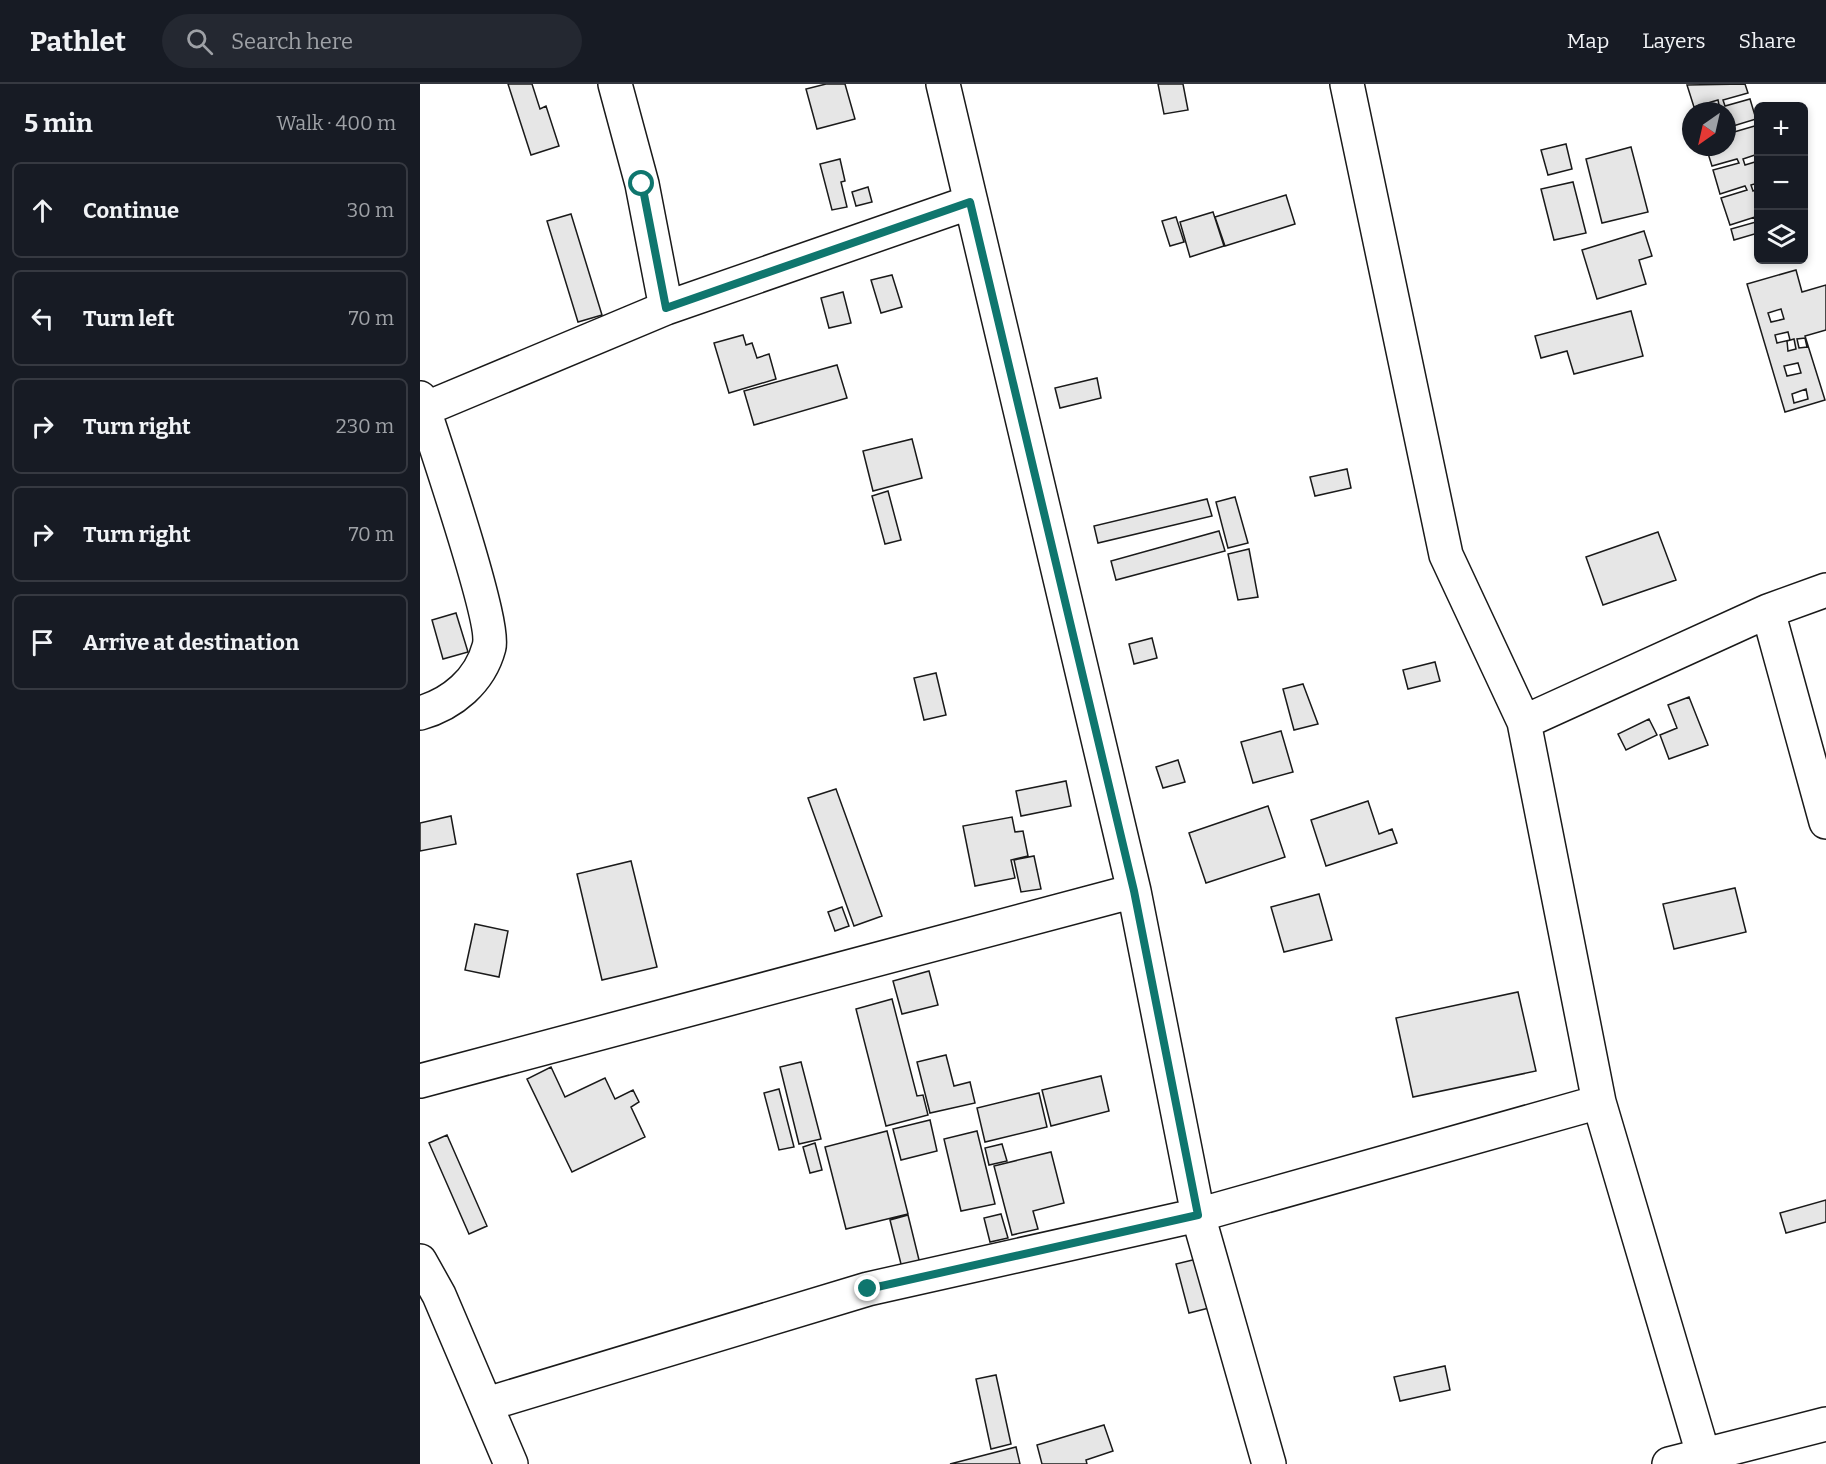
<!DOCTYPE html>
<html lang="en">
<head>
<meta charset="utf-8">
<style>
	:root { --surface:#171b24; --page:#242831; --text:#f1f3f6; --muted:#9ea1a6; --line:#363941 }
	body { margin:0; font-family:Bitter,serif; background:var(--page); color:var(--text) }
	.controls { position:absolute; right:18px; top:18px; display:grid; overflow:hidden; border-radius:9px; box-shadow:0 3px 9px #0003 }
	.controls button { width:54px; height:54px; display:grid; place-items:center; padding:0; border:0; border-bottom:2px solid var(--line); background:var(--surface); color:var(--text); font:30px sans-serif }
	.compass { position:absolute; left:1262px; top:18px; width:54px; height:54px; border-radius:50%; background:var(--surface); box-shadow:0 3px 9px #0003; rotate:214deg }
	.stop { position:absolute; width:18px; height:18px; margin:-14px; border:4px solid #0f766e; border-radius:50%; background:#fff }
	.stop.end { background:#0f766e; border-color:#fff; box-shadow:0 2px 6px #0008 }
	.list { margin:0; padding:0; list-style:none }
	h2 { display:flex; justify-content:space-between; align-items:center; height:78px; margin:0; padding:0 24px; font-size:26px }
	h2 small { font-size:20px; font-weight:400; color:var(--muted) }
	.list li { display:grid; grid-template-columns:39px 1fr auto; gap:18px; align-items:center; box-sizing:border-box; height:96px; margin:0 12px 12px; padding:0 12px; border:2px solid var(--line); border-radius:9px }
	.list b { display:block; font-size:22px; white-space:nowrap }
	.list em { font-size:20px; font-style:normal; color:var(--muted) }
	.icon { flex:none; width:33px; height:33px; fill:none; stroke:currentColor; stroke-width:2; stroke-linecap:round; stroke-linejoin:round }
	.map { position:relative; flex:none; width:1406px; height:1380px; overflow:hidden }
	header { display:flex; align-items:center; gap:36px; box-sizing:border-box; height:84px; padding:0 30px; background:var(--surface); border-bottom:2px solid var(--line) }
	header strong { font-size:28px }
	nav { display:flex; gap:33px; margin-inline-start:auto; font-size:21px }
	.search { width:420px; height:54px; background:var(--page); display:flex; align-items:center; gap:15px; box-sizing:border-box; padding:0 21px; border-radius:33px; color:var(--muted); font-size:22px }
	main { display:flex }
	aside { flex:1; background:var(--surface) }
	.map>svg:first-child { display:block }
	.building { fill:#e6e6e6; stroke:#1a1a1a; stroke-width:1.5; fill-rule:evenodd }
	.lines { fill:none; stroke-linecap:round; stroke-linejoin:round }
	.minor-casing { stroke:#1a1a1a; stroke-width:36 }
	.minor { stroke:#fff; stroke-width:33 }
	.route { stroke:#0f766e; stroke-width:8 }
</style>
</head>
<body>
<header>
<strong>Pathlet</strong>
<div class="search"><svg class="icon" aria-label="search" viewBox="0 0 24 24"><circle cx="10" cy="10" r="6"/><path d="M15 15l6 6"/></svg>Search here</div>
<nav><a>Map</a><a>Layers</a><a>Share</a></nav>
</header>
<main>
<aside>
<h2>5 min<small>Walk · 400 m</small></h2>
<ul class="list">
<li><svg class="icon" aria-label="ahead" viewBox="0 0 24 24"><path d="M12 20V5M6 11l6-6 6 6"/></svg><div><b>Continue</b></div><em>30 m</em></li>
<li><svg class="icon" aria-label="left" viewBox="0 0 24 24"><path d="M17 20v-9H6M10 6l-5 5 5 5"/></svg><div><b>Turn left</b></div><em>70 m</em></li>
<li><svg class="icon" aria-label="right" viewBox="0 0 24 24"><path d="M7 20v-9h11M14 6l5 5-5 5"/></svg><div><b>Turn right</b></div><em>230 m</em></li>
<li><svg class="icon" aria-label="right" viewBox="0 0 24 24"><path d="M7 20v-9h11M14 6l5 5-5 5"/></svg><div><b>Turn right</b></div><em>70 m</em></li>
<li><svg class="icon" aria-label="arrive" viewBox="0 0 24 24"><path d="M6 21V4h12l-3 4 3 4H6"/></svg><div><b>Arrive at destination</b></div></li>
</ul>
</aside>
<div class="map">
<svg width="1406" height="1380" viewBox="0 0 1406 1380">
	<rect width="100%" height="100%" fill="#fff"/>
	<path class="building" d="M88,0h24l8,25 6,-3 13,40 -28,9z
		M406,0h19l10,35 -38,10 -11,-40z
		M738,0h25l5,26 -24,4z
		M1325,0l3,9 -25,7 2,6 25,-7 6,20 -23,7 1,6 24,-7v29l-15,5 2,6 13,-4v22l-7,2 2,6 5,-2v44l-24,7 -3,-11 25,-7 -1,-5 -25,8 -9,-27 26,-8 -2,-4 -25,8 -7,-24 26,-7 -2,-4 -25,7 -6,-19h21v-36h-28l20,-6 -1,-5 -24,7 -7,-22z
		M1146,60l6,25 -24,6 -7,-25z
		M1211,63l17,65 -46,11 -16,-64z
		M420,75l5,22 -4,1 6,25 -15,3 -12,-46z
		M1153,98l13,51 -32,7 -13,-51z
		M448,103l4,15 -16,4 -4,-14z
		M866,111l9,29 -70,22 -10,-29z
		M793,128l11,34 -34,11 -10,-35z
		M151,130l31,101 -24,7 -31,-101z
		M756,133l8,25 -14,4 -8,-25z
		M1224,147l8,25 -13,4 7,24 -49,15 -15,-49z
		M1376,186l6,22 24,-7v45l-21,6 20,64 -40,12 -38,-128zM1361,225l3,10 -13,3 -3,-9zM1368,248l2,8 -13,3 -2,-8zM1385,254l2,9 -8,1 -2,-9zM1374,255l2,10 -8,2 -1,-10zM1378,279l3,10 -14,3 -3,-10zM1386,305l2,10 -14,4 -2,-9z
		M472,191l10,32 -21,6 -10,-33z
		M423,208l8,31 -22,5 -8,-30z
		M1211,227l12,45 -69,18 -7,-23 -26,7 -6,-22z
		M323,251l3,10 6,-2 5,15 12,-4 7,25 -47,14 -15,-50z
		M417,281l10,33 -93,27 -10,-34z
		M677,294l4,20 -41,10 -5,-20z
		M492,355l10,39 -49,13 -10,-40z
		M927,385l4,19 -36,8 -5,-19z
		M468,407l13,49 -16,4 -13,-48z
		M815,413l13,46 -20,5 -12,-46z
		M787,415l5,17 -114,27 -4,-17z
		M799,447l6,20 -109,29 -5,-19z
		M1238,448l18,48 -73,25 -17,-48z
		M829,465l9,48 -20,3 -10,-46z
		M36,529l12,39 -25,7 -11,-39z
		M732,554l5,20 -23,6 -5,-20z
		M1015,578l5,19 -32,8 -5,-19z
		M516,589l10,42 -22,5 -10,-42z
		M883,600l15,40 -24,6 -11,-41z
		M1269,613l19,48 -39,14 -9,-24 17,-7 -9,-23z
		M1229,635l8,16 -31,15 -8,-16z
		M861,647l12,41 -40,11 -12,-41z
		M758,676l7,22 -22,6 -7,-21z
		M646,697l5,25 -50,10 -5,-25z
		M416,705l46,127 -28,10 -46,-128z
		M948,717l11,33 13,-5 5,14 -71,23 -15,-46z
		M848,722l17,51 -79,26 -17,-50z
		M31,732l5,28 -36,7v-28z
		M592,733l3,15 8,-1 5,25 -17,4 4,18 -40,8 -12,-60z
		M614,772l7,33 -20,3 -7,-32z
		M211,777l26,106 -55,13 -25,-106z
		M1315,804l11,44 -72,17 -11,-45z
		M899,810l13,46 -48,12 -13,-45z
		M422,823l7,19 -14,5 -7,-19z
		M55,840l33,7 -9,46 -34,-7z
		M509,887l9,34 -36,9 -9,-33z
		M1098,908l18,79 -123,26 -17,-79z
		M472,915l25,97 6,-1 5,20 -42,11 -30,-117z
		M526,971l8,31 16,-4 5,21 -45,10 -13,-51z
		M381,978l20,77 -22,5 -19,-77z
		M131,983l14,30 40,-19 10,21 18,-9 6,12 -8,5 14,30 -73,35 -45,-93z
		M681,992l8,35 -58,15 -9,-36z
		M359,1005l15,58 -15,3 -15,-57z
		M619,1009l8,34 -62,15 -8,-34z
		M510,1036l7,31 -36,9 -8,-31z
		M467,1047l21,83 -62,15 -21,-82z
		M557,1047l18,73 -34,7 -17,-72z
		M27,1051l40,91 -18,8 -40,-91z
		M395,1059l7,27 -12,3 -7,-26z
		M582,1060l5,17 -18,4 -4,-17z
		M631,1068l13,51 -31,8 5,18 -26,6 -18,-69z
		M1406,1116v22l-40,11 -6,-20z
		M581,1130l7,24 -18,4 -6,-24z
		M488,1131l13,53 -18,4 -13,-52z
		M785,1173l12,49 -28,7 -13,-49z
		M1025,1282l5,24 -50,11 -6,-24z
		M576,1291l15,69 -20,5 -15,-70z
		M684,1341l9,26 -27,9 1,4h-45l-5,-19z
		M596,1363l4,17h-70z"/>
	<g class="lines">
		<g class="minor-casing">
			<path id="minor" d="M195,0l27,100 24,124
				M523,0l191,807 64,324 71,249
				M927,0l99,471 78,167 75,380 107,362
				M0,314c12,37 76,224 69,249 -9,34 -37,57 -69,66
				M0,327l246,-103 305,-106
				M1348,527l58,211
				M1104,638l244,-111 58,-21
				M0,997l714,-190
				M0,1177l19,34 72,169
				M67,1320l381,-115 330,-74 401,-113
				M1249,1380l157,-40"/>
		</g>
		<use href="#minor" class="minor"/>
	</g>
	<g class="lines">
		<path class="route" d="M222,100l24,124 304,-106 164,689 64,324 -330,74"/>
	</g>
</svg>
<div class="controls">
<button>+</button>
<button>−</button>
<button><svg class="icon" aria-label="layers" viewBox="0 0 24 24"><path d="M12 4l9 5-9 5-9-5zM3 14l9 5 9-5"/></svg></button>
</div>
<svg class="compass" viewBox="-18 -18 36 36"><path d="M0-13l5 13h-10z" fill="#e53935"/><path d="M0 13l5-13h-10z" fill="#9ea1a6"/></svg>
<div class="stop" style="left:222px;top:100px"></div>
<div class="stop end" style="left:448px;top:1205px"></div>
</div>
</main>
</body>
</html>
